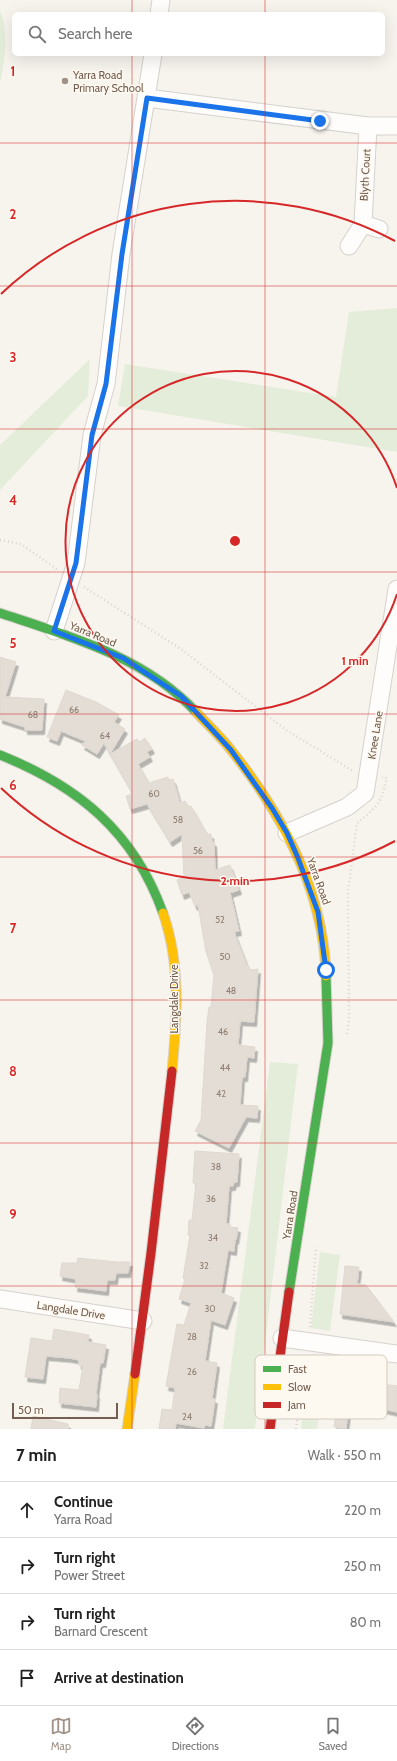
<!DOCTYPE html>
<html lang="en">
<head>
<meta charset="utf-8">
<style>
	:root { --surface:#fff; --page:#f2f2f2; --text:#222; --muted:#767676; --line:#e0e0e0; --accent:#a19287 }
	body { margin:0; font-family:Cabin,sans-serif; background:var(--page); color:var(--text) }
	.scale { position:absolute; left:12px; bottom:10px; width:106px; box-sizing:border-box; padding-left:4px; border:2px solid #735e4f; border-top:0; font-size:11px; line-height:14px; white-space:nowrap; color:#735e4f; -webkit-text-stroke:3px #fdf9f0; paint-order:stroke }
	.stop { position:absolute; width:12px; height:12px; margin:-9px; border:3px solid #1a73e8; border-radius:50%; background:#fff }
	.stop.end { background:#1a73e8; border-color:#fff; box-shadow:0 1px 4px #0008 }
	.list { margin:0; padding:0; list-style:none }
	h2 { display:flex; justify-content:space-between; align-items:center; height:52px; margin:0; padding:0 16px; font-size:17px }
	h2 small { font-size:13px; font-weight:400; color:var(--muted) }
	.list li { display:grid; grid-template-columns:26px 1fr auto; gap:12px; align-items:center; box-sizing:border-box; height:56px; padding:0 16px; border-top:1px solid var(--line) }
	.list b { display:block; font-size:15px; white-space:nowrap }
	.list p { margin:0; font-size:13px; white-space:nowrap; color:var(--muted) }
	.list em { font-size:13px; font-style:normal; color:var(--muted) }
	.icon { flex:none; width:22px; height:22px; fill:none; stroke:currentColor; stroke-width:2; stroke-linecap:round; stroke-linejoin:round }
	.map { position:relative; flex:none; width:397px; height:1429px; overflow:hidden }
	.search { position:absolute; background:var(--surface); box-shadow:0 4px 16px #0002; left:12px; right:12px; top:12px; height:44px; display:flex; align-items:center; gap:10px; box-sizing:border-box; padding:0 14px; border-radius:6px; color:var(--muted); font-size:15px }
	.sheet { height:276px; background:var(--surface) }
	nav { display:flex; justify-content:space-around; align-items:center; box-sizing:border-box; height:56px; border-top:1px solid var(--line); background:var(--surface); font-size:11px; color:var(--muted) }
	nav a { display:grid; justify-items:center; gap:2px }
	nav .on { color:var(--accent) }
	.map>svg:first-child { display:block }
	.green { fill:#e4edda }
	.building { fill:#e3ddd5; stroke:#dfd8d0; filter:url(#shadow) }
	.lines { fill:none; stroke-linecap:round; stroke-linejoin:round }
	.street-casing { stroke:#d6d1cc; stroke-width:19 }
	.fast-casing { stroke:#d7d1cb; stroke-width:11 }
	.slow-casing { stroke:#d7d1cb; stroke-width:11 }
	.jam-casing { stroke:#d7d1cb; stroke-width:11 }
	.path { stroke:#d9d4d0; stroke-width:2.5; stroke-dasharray:1 3; stroke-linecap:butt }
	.street { stroke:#fefdfc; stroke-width:17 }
	.fast { stroke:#4caf50; stroke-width:9 }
	.slow { stroke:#ffc107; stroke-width:9 }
	.jam { stroke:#c62828; stroke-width:9 }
	.route { stroke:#1a73e8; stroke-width:5 }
	.grid { fill:none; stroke:#d62828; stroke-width:1; stroke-opacity:0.55 }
	.ring { fill:none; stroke:#d62828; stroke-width:2 }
	.poi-dot { fill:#a19287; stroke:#fdf9f0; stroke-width:1.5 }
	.labels { text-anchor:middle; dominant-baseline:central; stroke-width:3; stroke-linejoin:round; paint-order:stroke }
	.number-label { font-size:9px; fill:#918073 }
	.poi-label { font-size:11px; fill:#735e4f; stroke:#fdf9f0; text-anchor:start }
	.street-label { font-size:11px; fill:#735e4f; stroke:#fdf9f0 }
	.key { fill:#fdf9f0; stroke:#d4cac0; stroke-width:1 }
	.key-label { font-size:11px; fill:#735e4f }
	.grid-label { font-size:13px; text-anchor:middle; font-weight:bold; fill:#d62828; stroke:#fdf9f0; stroke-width:3; stroke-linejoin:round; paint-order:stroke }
	.centre { fill:#d62828; stroke:#fdf9f0; stroke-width:2 }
	.ring-label { font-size:12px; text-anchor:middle; font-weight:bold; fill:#d62828; stroke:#fdf9f0; stroke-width:3; stroke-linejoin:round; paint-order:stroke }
</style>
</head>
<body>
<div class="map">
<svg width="397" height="1429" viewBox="0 0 397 1429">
	<defs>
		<filter id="shadow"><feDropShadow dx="2.5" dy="4.5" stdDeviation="0" flood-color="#0004"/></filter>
	</defs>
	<rect width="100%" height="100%" fill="#f7f4ee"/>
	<path class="green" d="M0,11c9,19 5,51 0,71z
		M397,308v144l-279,-46 7,-42 211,33 13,-85z
		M90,359l-2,37 -88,94v-45z
		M270,1062l28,2 -43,365h-32z
		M320,1252l20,3 -10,76 -19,-3z
		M310,1359l17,2 -10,68h-16z"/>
	<path class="building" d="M0,657l16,5 -11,35 39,2 -2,31h-17v-3l-25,-8z
		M66,690l30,12 23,13 -5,7 11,7 -15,25 -6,-11 -7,11 -15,-9 3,-4 -24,-10 -4,10 -10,-4z
		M145,738l7,11 -5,3 3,5 -12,7 11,19 19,-6 1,3 4,-1 7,24 5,-2 4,6 2,-1 16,28h4l1,8h2l1,28 15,-5 9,25 -9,3 9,38 -5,1 12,31 5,7 7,-1 -4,53 -14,-1 -2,24 17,2 -1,11 -7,-1 -2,20h-3l-2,28 18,1 -1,12 -11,-1 -17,31 -34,-17 6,-11 6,-98 2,-15h2l3,-32 -8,-23 -8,-47 -3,1 -6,-14 -7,3 -5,-15 7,-3 -2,-43 -12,8 -23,-38 -17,5 -4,-13 7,-2 -23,-40 27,-15 2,3z
		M195,1151l44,3 -2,28h-3l-1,4h-4l-3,38h4v3l8,1 -2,12 -1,-1 -1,12 -6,-1 -7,43 13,5 -9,27 -14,-5 -6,41 12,2 -5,36h3l-4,27 -6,-1 -1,3 -28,-5 -1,6h-16l3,-20 10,1 3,-22 -9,-2 11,-62 7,1 7,-22 -12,-4 6,-20 -2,-1 7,-43h-2l1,-15h3l4,-37h-3z
		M78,1258l39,4h13l-2,11h-12l-1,7h-8l-1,11 -31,-4 1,-8 -16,-3 2,-13h15z
		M345,1266l14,1 -2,17 9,1 28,37 -54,-8z
		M54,1329l35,6 -1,7 18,3 -3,18h-3l-4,31h1l-1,13 -37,-4 1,-15 19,2 4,-24 -4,-1v-5l-9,-2 -24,-2 -3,23 -18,-2 6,-39 21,3z
		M340,1378l57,8v26l-48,-10 -3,27 -12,-2z
		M33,1416l35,8v5h-37z"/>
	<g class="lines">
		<g class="street-casing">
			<path id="street" d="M159,14l2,-14
				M147,98l221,28h29
				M363,224l16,5
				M349,246l14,-22 5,-98
				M54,631l22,-68 16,-128 14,-51 15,-130 32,-200
				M287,833l60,-26 18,-14 32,-204
				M0,1299l143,22
				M282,1338l115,16"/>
		</g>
		<g class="fast-casing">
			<path id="fast" d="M0,613c69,23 145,44 196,99
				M0,755c78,31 134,77 163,158
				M289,1292l39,-249 -2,-67"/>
		</g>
		<g class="slow-casing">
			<path id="slow" d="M196,712c12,13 25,25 35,38 51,64 93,142 95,226
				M163,913c18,51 14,106 9,158
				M127,1429l8,-55"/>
		</g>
		<g class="jam-casing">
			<path id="jam" d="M135,1374l16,-121 21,-182
				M270,1429l19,-137"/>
		</g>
		<path class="path" d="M0,540l21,4 37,26
			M84,587l97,62 105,81 67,41
			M347,1034l2,-15 -1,-126 9,-70c21,-17 23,-18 30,-45l-5,-1
			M310,1327l6,-80
			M296,1429l11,-73"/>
		<use href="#street" class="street"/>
		<use href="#fast" class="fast"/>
		<use href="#slow" class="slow"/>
		<use href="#jam" class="jam"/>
	</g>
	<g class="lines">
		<path class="route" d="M320,121l-173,-23 -25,156 -16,130 -14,51 -16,128 -22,68 69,27 58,38 50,54 41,58 15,25 11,25 20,54 8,58"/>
	</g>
	<path class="grid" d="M132,0v14M265,0v14M132,54v1375M265,54v1375M0,143h397M0,286h397M0,429h397M0,572h397M0,714h397M0,857h397M0,1000h397M0,1143h397M0,1286h397"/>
	<g class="ring">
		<path d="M397 594A170 170 0 1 1 397 488"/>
		<path d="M395 841A340 340 0 0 1 1 788M1 294A340 340 0 0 1 395 241"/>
	</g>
	<circle class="poi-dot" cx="65" cy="81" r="4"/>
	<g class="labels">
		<g class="number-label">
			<text x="74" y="709">66</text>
			<text x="33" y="714">68</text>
			<text x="105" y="735">64</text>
			<text x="154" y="793">60</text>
			<text x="178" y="819">58</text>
			<text x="198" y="850">56</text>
			<text x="220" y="919">52</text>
			<text x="225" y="956">50</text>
			<text x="231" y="990">48</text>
			<text x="223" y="1031">46</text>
			<text x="225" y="1067">44</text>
			<text x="221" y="1093">42</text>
			<text x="216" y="1166">38</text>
			<text x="211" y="1198">36</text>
			<text x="213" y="1237">34</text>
			<text x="204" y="1265">32</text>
			<text x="210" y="1308">30</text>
			<text x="192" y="1336">28</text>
			<text x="192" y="1371">26</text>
			<text x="187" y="1416">24</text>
		</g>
		<g class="poi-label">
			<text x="73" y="75">Yarra Road<tspan x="73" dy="13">Primary School</tspan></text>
		</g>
		<g class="street-label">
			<text transform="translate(365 175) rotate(-87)">Blyth Court</text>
			<text transform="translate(93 634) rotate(22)">Yarra Road</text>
			<text transform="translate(375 735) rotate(-81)">Knee Lane</text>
			<text transform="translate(319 881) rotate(70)">Yarra Road</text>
			<text transform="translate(174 999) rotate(-90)">Langdale Drive</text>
			<text transform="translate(290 1215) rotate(-81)">Yarra Road</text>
			<text transform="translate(71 1310) rotate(9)">Langdale Drive</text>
		</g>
	</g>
	<rect x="255" y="1355" width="132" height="64" rx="6" class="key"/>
	<rect x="263" y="1366" width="18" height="6" fill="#4caf50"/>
	<rect x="263" y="1384" width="18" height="6" fill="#ffc107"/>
	<rect x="263" y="1402" width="18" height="6" fill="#c62828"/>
	<g class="key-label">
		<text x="288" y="1373">Fast</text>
		<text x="288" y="1391">Slow</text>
		<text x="288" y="1409">Jam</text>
	</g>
	<g class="grid-label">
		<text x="13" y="76">1</text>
		<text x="13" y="219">2</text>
		<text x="13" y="362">3</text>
		<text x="13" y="505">4</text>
		<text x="13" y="648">5</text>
		<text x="13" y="790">6</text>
		<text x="13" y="933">7</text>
		<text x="13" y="1076">8</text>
		<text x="13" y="1219">9</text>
	</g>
	<circle cx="235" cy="541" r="6" class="centre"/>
	<g class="ring-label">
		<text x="355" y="665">1 min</text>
		<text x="235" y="885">2 min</text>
	</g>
</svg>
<div class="scale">50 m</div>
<div class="stop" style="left:326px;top:970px"></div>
<div class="stop end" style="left:320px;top:121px"></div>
<div class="search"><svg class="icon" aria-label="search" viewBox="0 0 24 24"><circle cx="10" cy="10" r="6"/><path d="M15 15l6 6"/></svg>Search here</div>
</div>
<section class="sheet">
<h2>7 min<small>Walk · 550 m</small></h2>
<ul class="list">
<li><svg class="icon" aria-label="ahead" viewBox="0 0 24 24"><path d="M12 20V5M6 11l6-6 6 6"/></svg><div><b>Continue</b><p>Yarra Road</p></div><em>220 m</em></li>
<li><svg class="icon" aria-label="right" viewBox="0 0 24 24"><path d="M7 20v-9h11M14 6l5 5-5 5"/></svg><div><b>Turn right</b><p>Power Street</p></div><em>250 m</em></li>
<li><svg class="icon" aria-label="right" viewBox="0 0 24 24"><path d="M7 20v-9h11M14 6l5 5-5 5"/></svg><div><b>Turn right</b><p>Barnard Crescent</p></div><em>80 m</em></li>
<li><svg class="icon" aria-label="arrive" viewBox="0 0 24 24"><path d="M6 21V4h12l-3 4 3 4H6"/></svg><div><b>Arrive at destination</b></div></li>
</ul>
</section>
<nav>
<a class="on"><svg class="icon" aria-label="map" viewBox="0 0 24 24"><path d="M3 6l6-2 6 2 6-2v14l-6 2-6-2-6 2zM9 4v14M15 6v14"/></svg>Map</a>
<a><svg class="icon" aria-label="directions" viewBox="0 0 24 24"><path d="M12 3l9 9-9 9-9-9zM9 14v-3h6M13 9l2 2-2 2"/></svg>Directions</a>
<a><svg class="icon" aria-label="saved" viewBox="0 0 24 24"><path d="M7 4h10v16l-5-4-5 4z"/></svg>Saved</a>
</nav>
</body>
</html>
